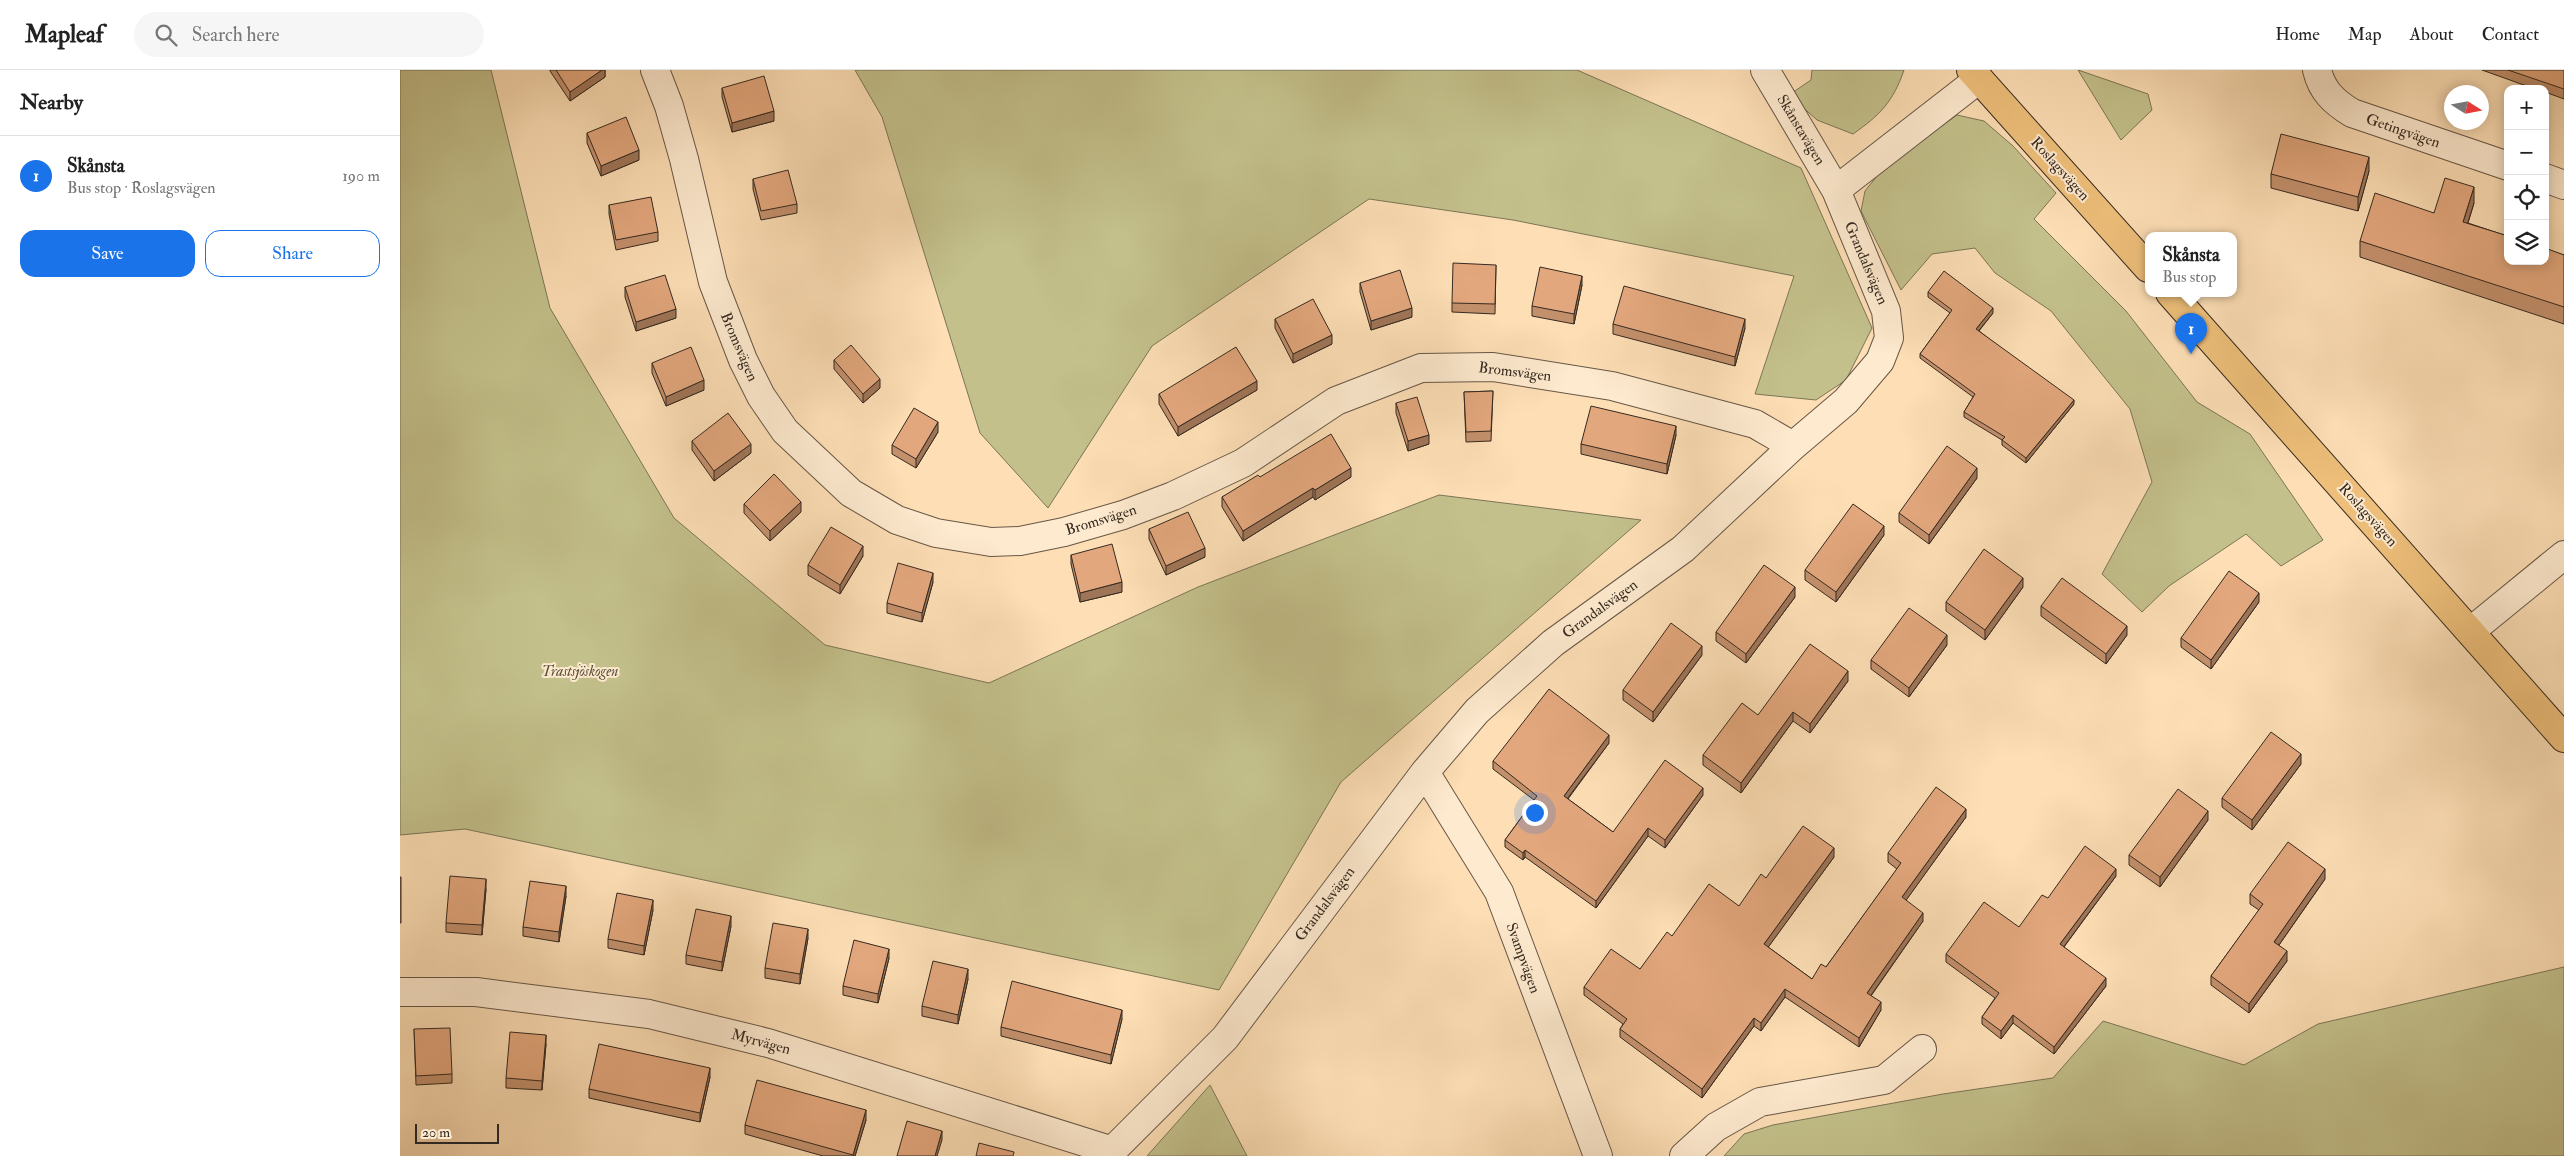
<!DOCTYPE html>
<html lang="en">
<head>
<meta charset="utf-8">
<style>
	:root { --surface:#fff; --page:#f6f6f6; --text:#222; --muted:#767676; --line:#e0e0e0; --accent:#1a73e8 }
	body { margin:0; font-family:"IM FELL Double Pica",serif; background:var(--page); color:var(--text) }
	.controls { position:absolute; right:15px; top:15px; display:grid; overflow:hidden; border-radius:10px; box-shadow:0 2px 12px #0003 }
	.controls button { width:45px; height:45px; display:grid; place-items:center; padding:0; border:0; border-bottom:1px solid var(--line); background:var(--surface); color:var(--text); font:25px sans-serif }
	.compass { position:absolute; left:2044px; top:15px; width:45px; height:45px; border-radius:50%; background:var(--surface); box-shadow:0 2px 12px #0003; rotate:101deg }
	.scale { position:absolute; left:15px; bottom:12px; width:84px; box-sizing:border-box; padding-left:5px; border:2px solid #352a21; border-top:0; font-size:14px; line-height:18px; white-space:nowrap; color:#352a21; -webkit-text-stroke:4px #feeacf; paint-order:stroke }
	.you { position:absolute; left:1134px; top:742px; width:18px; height:18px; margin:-12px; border:4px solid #fff; border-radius:50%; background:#1a73e8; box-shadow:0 0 0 8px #1a73e833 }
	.badge { display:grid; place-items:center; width:32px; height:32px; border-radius:50%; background:var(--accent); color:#fff; font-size:16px; font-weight:700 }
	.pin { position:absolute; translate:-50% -41px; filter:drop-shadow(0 1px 2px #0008) }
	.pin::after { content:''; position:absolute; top:26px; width:18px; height:15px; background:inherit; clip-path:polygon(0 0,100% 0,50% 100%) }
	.popup { position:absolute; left:1745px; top:162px; width:92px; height:65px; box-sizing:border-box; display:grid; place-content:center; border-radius:10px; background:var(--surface); filter:drop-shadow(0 1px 4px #0005); font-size:16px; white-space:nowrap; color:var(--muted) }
	.popup b { font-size:19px; color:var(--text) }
	.popup::after { content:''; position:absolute; left:50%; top:100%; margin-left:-10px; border:10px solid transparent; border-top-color:var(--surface) }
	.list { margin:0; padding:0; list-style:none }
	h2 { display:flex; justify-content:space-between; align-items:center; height:65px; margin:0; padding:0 20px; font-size:21px }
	h2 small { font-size:16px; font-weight:400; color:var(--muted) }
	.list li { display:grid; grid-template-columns:32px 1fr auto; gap:15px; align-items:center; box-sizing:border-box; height:80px; padding:0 20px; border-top:1px solid var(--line) }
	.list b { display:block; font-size:19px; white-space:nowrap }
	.list p { margin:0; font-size:16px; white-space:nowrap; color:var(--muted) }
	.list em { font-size:16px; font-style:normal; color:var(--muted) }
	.actions { display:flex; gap:10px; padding:15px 20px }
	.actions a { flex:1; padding:11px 0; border:1px solid var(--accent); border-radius:15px; text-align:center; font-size:18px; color:var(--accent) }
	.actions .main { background:var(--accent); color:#fff }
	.icon { flex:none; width:28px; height:28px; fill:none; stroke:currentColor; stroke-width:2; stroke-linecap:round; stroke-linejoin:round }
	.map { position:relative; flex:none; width:2164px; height:1086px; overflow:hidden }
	header { display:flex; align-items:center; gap:30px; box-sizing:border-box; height:70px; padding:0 25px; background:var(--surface); border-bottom:1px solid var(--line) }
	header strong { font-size:24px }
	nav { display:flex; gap:28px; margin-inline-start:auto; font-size:18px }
	.search { width:350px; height:45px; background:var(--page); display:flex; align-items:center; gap:12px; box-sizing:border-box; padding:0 18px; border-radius:28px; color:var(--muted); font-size:19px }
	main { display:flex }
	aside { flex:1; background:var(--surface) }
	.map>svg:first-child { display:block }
	.green { fill:#c3c08b; stroke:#7c7556 }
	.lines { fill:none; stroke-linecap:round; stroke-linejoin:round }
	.minor-casing { stroke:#675746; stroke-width:30 }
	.major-casing { stroke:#352a21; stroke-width:30 }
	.minor { stroke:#feeacf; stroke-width:28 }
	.major { stroke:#eebf7a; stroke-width:28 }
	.wall { fill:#c3906c; stroke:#352a21 }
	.shaded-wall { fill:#9f7558; stroke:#352a21 }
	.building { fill:#e3a77d; stroke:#352a21 }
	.labels { text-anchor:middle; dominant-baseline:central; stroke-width:4; stroke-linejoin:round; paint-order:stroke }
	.street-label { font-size:15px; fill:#352a21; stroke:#feeacf }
	.park-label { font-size:15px; font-style:italic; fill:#58503c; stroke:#feeacf }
</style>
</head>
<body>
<header>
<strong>Mapleaf</strong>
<div class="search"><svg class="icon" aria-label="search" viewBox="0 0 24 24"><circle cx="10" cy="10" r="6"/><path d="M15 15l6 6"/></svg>Search here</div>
<nav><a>Home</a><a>Map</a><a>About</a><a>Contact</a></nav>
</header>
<main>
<aside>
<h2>Nearby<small></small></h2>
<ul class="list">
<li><span class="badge">1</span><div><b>Skånsta</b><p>Bus stop · Roslagsvägen</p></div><em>190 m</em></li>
</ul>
<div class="actions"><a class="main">Save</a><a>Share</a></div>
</aside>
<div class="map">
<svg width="2164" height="1086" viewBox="0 0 2164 1086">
	<rect width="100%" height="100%" fill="#fddeb5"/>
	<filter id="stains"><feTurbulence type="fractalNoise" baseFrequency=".004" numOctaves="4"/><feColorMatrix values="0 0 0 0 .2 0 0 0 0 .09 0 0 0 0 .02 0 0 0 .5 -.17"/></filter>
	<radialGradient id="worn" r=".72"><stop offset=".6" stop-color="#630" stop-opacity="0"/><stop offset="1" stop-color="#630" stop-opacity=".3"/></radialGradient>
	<path class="green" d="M0,0h91l59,238 124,210 151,127 164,38 209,-96 241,-92 202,25 -300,262 -122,208 -754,-161 -65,6z
		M455,0h722l224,98 71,160 -26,52 -30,20 -61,-6 39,-118 -281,-56 -144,-21 -217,147 -104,162 -68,-75 -98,-316z
		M1412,0h92c-11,32 -24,45 -51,64l-36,-14 -28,-25 22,-15z
		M1678,0l70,24 4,16 -31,30z
		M1557,45l27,6 29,25 43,47 -22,26 92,92 71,91 53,32 73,106 -42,26 -35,-32 -77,52 -27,26 -40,-38 50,-92 -22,-73 -79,-98 -56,-38 -20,-25 -43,6 -31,36 -40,-79 4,-20 19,-24z
		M2164,897v189h-840l20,-22 29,-9 170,-31 110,-16 50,-57 141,44 74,-41z
		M810,1015l37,71h-100z"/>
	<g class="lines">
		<g class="minor-casing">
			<path id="minor" d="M255,0l14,36 15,53 29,123 30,78 18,36 24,35 66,62 46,27 39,13 55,9 29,-1 44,-9 59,-17 50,-19 70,-33 93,-62 85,-33 72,-1 119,19 143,38 38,22
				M1365,0l71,120
				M1917,0c5,21 17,32 35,43l156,53
				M2145,108l19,7
				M2071,561l93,-76
				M1025,702l74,120 99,264
				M0,922h76l173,22 119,29 342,107
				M707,1086l118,-118 200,-266 52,-61 76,-68 130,-94 110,-103 53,-45 34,-40 9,-23 -3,-27 -50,-121 143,-111
				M1284,1086l32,-29 44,-25 124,-22 38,-31"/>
		</g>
		<g class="major-casing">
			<path id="major" d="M1571,0l177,198
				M1770,223l394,445"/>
		</g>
		<use href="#minor" class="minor"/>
		<use href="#major" class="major"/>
	</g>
	<path class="wall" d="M150,0h55v7l-35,24 -20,-30z
		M2082,0h82v29l-19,-7v-3h-10z
		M322,18l52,33 -42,11 -10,-35z
		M187,63l52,27 -38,16 -14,-33z
		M1969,101l-11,40 -87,-23v-14z
		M353,109l44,25v9l-36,7 -8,-31z
		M2074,133l-6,20 96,32v69l-204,-67v-16l74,-28z
		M209,135l49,27v9l-42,9 -7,-36z
		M1096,195l-1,49 -43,-2v-9z
		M960,213l52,34 -41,13 -11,-38z
		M1182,215l-8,39 -42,-8v-10z
		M225,217l51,31 -40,13 -11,-34z
		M1528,222l65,21 -14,18 95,73 -48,59 -24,-18v-5l-38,-23v-5l9,-15 -53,-39v-4l30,-41 -22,-16z
		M875,249l57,25 -39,19 -18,-35z
		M1213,254l132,4 -10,38 -122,-32z
		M434,290l46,28 -17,15 -29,-34z
		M252,293l52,27 -38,16 -14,-33z
		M857,320l-79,46 -19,-32v-10z
		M1093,321l-2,50 -25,1 -2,-50z
		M996,333l33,41 -21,7 -12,-38z
		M538,362l-22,36 -24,-14v-9z
		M1276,365l-9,39 -86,-20v-10z
		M292,371l59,12 -37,28 -22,-31z
		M860,407h91l-36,23 -2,-3 -70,44 -21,-34v-10z
		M1577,408l-48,66 -30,-22v-9z
		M344,434l57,8 -31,29 -26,-28z
		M749,459l56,28 -39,18 -17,-36z
		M1484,465l-48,67 -31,-22v-10z
		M671,485l51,37 -42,10 -9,-38z
		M463,486l-23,38 -32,-19v-10z
		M533,512l-11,40 -35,-9v-10z
		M1623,517l-38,53 -39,-29v-9z
		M1395,527l-49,66 -30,-22v-9z
		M1859,532l-48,67 -30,-22v-9z
		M1641,536l86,29 -21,29 -65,-48z
		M1547,575l-38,52 -38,-28v-9z
		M1302,585l-49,67 -30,-22v-10z
		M1448,611l-38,52 -17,-12 -52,72 -38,-28v-10l55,-40z
		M1209,673l-41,56 45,33 90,-37 -38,53 -17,-12 -52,72 -71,-51 -2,3 -18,-13v-7l29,-40 -41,-31v-8z
		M1901,694l-49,66 -30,-23v-9z
		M1566,747l-60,83 17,21 -52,75 10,14 -22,37 -74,-50 -24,34 -7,-5 -52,72 -82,-61v-8l3,-5 -39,-29v-8l56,-18 32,-33 67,-30 27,-28 68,-21 -66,90 44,32 14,-12 71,-98 -9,-7v-9z
		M1808,750l-48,67 -31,-22v-10z
		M1716,806l-52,71 42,39 -52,68 -41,-31 -12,16 -19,-15v-7l13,-19 -49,-36v-8l73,-27 29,-29z
		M1925,809l-46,66 8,16 -38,52 -38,-28v-9l48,-66 -9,-6v-10z
		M86,819l-4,46 -36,-3v-9z
		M166,826l-7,46 -36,-6v-9z
		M253,840l-9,45 -36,-7v-9z
		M331,856l-9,45 -36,-7v-9z
		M408,868l-8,46 -35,-6v-10z
		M489,888l-11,45 -35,-8v-9z
		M568,909l-10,45 -36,-8v-10z
		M722,949l-11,45 -110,-28v-9z
		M14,959l38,45v9l-36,2z
		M146,974l-4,46 -36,-2v-10z
		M310,1007l-10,45 -111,-24v-9z
		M466,1050l-11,36h-32l-78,-22v-9z"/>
	<path class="shaded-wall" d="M202,0h3v7l-35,24v-9z
		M374,41v10l-42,11v-9z
		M239,80v10l-38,16v-10z
		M1969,87v14l-11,40v-14z
		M2074,117v16l-11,35v-16z
		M1182,206v9l-8,39v-10z
		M1012,238v9l-41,13v-9z
		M1593,238v5l-17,21v-5z
		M276,239v9l-40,13v-9z
		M1345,249v9l-10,38v-9z
		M932,265v9l-39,19v-9z
		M480,309v9l-17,15v-9z
		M304,310v10l-38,16v-9z
		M857,311v9l-79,46v-9z
		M1674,330v4l-48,59v-5z
		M538,352v10l-22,36v-9z
		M1276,356v9l-9,39v-10z
		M1029,365v9l-21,7v-10z
		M351,374v9l-37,28v-10z
		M951,398v9l-36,23v-10z
		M1577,398v10l-48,66v-9z
		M913,418v9l-70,44v-10z
		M401,432v10l-31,29v-10z
		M1484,456v9l-48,67v-10z
		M463,476v10l-23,38v-9z
		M805,478v9l-39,18v-9z
		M533,503v9l-11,40v-9z
		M1623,508v9l-38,53v-10z
		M722,512v10l-42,10v-9z
		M1395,517v10l-49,66v-9z
		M1859,523v9l-48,67v-9z
		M1727,556v9l-21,29v-10z
		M1547,565v10l-38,52v-9z
		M1302,576v9l-49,67v-10z
		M1448,601v10l-38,52v-9z
		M1393,642v9l-52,72v-10z
		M1209,665v8l-45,60v-7z
		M1901,684v10l-49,66v-10z
		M1303,718v7l-38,53v-8z
		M1566,739v8l-64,89v-9z
		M1808,741v9l-48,67v-10z
		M1248,758v8l-52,72v-7z
		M1434,778v9l-70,96v-9z
		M1125,780v7l-2,3v-7z
		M1716,799v7l-56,76v-8z
		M1925,799v10l-51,73v-10z
		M86,809v10l-4,46v-10z
		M166,816v10l-7,46v-10z
		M253,830v10l-9,45v-9z
		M1523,843v8l-56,80v-8z
		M331,846v10l-9,45v-9z
		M408,859v9l-8,46v-10z
		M489,879v9l-11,45v-9z
		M1887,881v10l-38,52v-9z
		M568,899v10l-10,45v-9z
		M1706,908v8l-52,68v-7z
		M1385,919v8l-24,34v-8z
		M1481,932v8l-22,37v-9z
		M722,940v9l-11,45v-9z
		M1613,945v8l-12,16v-8z
		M1354,948v8l-52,72v-9z
		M146,965v9l-4,46v-9z
		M310,998v9l-10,45v-9z
		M466,1040v10l-11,36h-2z
		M542,1061v9l-5,16h-2z"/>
	<path class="building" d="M156,0h46l-32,22z
		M2108,0h56v19z
		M364,6l10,35 -42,12 -10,-35z
		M226,47l13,33 -38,16 -14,-33z
		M1881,64l88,23 -11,40 -87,-23z
		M388,100l9,34 -36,7 -8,-32z
		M2045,108l29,9 -11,35 45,14v-1v26h37v-13l19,7v52l-204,-66 15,-48 59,20z
		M251,127l7,35 -42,8 -7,-35z
		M1053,193l43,2 -1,39 -43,-1z
		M1140,197l42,9 -8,38 -42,-8z
		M1000,200l12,38 -41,13 -11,-38z
		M1544,201l49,37 -17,21 98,71 -48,58 -24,-18 3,-3 -41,-25 11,-18 -55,-40 32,-44 -24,-18z
		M265,205l11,34 -40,13 -11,-35z
		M1224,216l121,33 -10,38 -122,-33z
		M913,229l19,36 -39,19 -18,-35z
		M451,275l29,34 -17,15 -29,-34z
		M291,277l13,33 -38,17 -14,-34z
		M836,277l21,34 -79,46 -19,-33z
		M1093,321l-2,40 -25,1 -2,-40z
		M1017,327l12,38 -21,6 -12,-38z
		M1191,336l85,20 -9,38 -86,-20z
		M514,338l24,14 -22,37 -24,-14z
		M328,343l23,31 -37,27 -22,-30z
		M931,364l20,34 -36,22 -2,-2 -70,43 -21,-34 36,-22 2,2z
		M1547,376l30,22 -48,67 -30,-22z
		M374,404l27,28 -31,29 -26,-27z
		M1453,434l31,22 -48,66 -31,-22z
		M788,442l17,36 -39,18 -17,-37z
		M431,457l32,19 -23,39 -32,-20z
		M712,474l10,38 -42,11 -9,-38z
		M1584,479l39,29 -38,52 -39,-28z
		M498,493l35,10 -11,40 -35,-10z
		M1364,495l31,22 -49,67 -30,-22z
		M1829,501l30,22 -48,67 -30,-22z
		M1662,508l65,48 -21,28 -65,-48z
		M1509,538l38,27 -38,53 -38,-28z
		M1271,553l31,23 -49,66 -30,-22z
		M1410,574l38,27 -38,53 -17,-12 -52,71 -38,-28 39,-52 16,12z
		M1149,619l60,46 -45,61 49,36 52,-72 38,28 -38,52 -17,-12 -52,73 -71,-51 -2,3 -18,-13 32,-44 -44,-35z
		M1871,662l30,22 -49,66 -30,-22z
		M1536,717l30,22 -64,88 21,16 -56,80 14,9 -22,36 -74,-49 -24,34 -7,-5 -52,71 -82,-60 7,-10 -43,-32 27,-38 29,20 27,-37 5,4 37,-52 30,22 22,-32 5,4 37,-52 31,22 -70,96 48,35 9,-15 5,3 75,-104 -13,-10z
		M1778,719l30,22 -48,66 -31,-22z
		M1888,772l37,27 -51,73 13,9 -38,53 -38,-28 52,-72 -13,-10z
		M1685,776l31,23 -56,75 46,34 -52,69 -41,-32 -12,16 -19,-14 17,-24 -53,-39 38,-52 35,25 23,-32 6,3z
		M50,806l36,3 -4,46 -36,-2z
		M0,807h1v46h-1z
		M130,811l36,5 -7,46 -36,-5z
		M217,823l36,7 -9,46 -36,-7z
		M296,839l35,7 -9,46 -36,-7z
		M373,853l35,6 -8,45 -35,-6z
		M454,870l35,9 -11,45 -35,-8z
		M533,891l35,8 -10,46 -36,-9z
		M612,911l110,29 -11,45 -110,-28z
		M50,958l2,46 -36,2 -2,-47z
		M110,962l36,3 -4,46 -36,-3z
		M199,974l111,24 -10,45 -111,-24z
		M357,1010l109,30 -13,45 -108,-30z
		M507,1051l35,10 -7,25h-38z
		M579,1073l35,9 -1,4h-37z"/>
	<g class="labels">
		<g class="street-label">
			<text transform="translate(1401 60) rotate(59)">Skånstavägen</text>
			<text transform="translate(2003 61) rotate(19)">Getingvägen</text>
			<text transform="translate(1660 99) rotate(48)">Roslagsvägen</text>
			<text transform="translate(1466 193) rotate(67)">Grandalsvägen</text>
			<text transform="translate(339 277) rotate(67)">Bromsvägen</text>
			<text transform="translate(1115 302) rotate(7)">Bromsvägen</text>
			<text transform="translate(1968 445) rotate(48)">Roslagsvägen</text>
			<text transform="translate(701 450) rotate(-17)">Bromsvägen</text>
			<text transform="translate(1200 539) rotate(-36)">Grandalsvägen</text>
			<text transform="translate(925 834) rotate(-53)">Grandalsvägen</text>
			<text transform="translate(1123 888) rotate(70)">Svampvägen</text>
			<text transform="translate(361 972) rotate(15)">Myrvägen</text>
		</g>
		<g class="park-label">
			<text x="180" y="601">Trastsjöskogen</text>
		</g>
	</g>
	<rect width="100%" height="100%" filter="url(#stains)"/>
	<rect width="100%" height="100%" fill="url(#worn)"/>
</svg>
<div class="controls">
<button>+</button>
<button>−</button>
<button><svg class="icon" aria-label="locate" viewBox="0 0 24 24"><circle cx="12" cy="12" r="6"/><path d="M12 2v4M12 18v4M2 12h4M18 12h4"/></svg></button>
<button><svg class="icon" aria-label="layers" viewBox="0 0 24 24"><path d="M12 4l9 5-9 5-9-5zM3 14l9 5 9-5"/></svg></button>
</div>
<svg class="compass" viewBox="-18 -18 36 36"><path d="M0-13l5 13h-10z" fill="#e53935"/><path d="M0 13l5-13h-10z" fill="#767676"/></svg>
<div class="scale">20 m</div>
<div class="you"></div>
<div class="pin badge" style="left:1791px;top:284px">1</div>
<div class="popup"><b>Skånsta</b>Bus stop</div>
</div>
</main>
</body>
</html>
